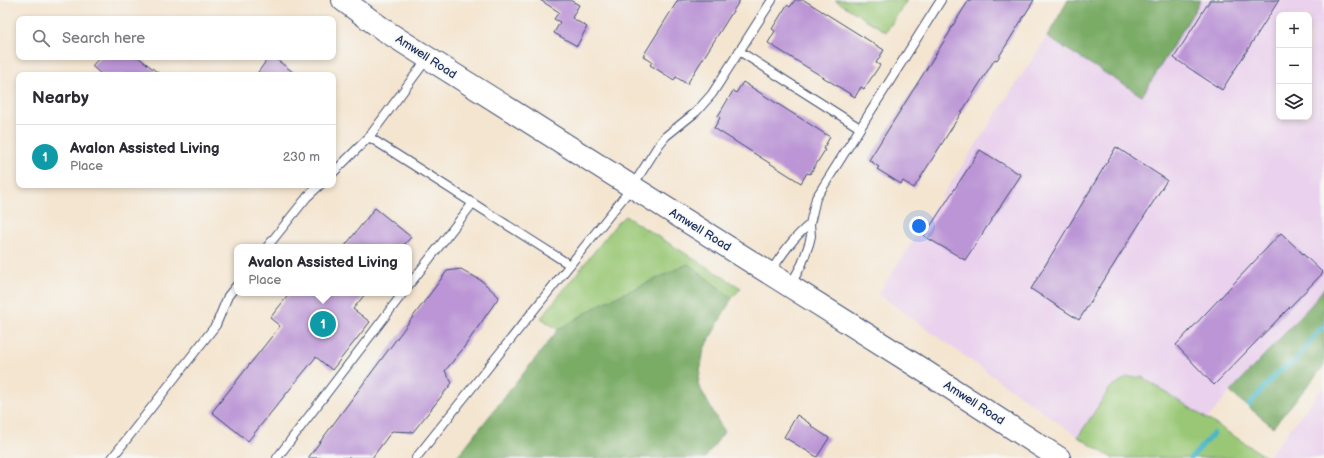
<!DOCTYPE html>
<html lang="en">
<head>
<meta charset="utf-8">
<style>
	:root { --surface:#fff; --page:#f2f2f3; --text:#2b2b33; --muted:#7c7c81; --line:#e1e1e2; --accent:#b5179e }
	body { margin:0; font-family:"Balsamiq Sans",sans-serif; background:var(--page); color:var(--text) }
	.controls { position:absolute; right:12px; top:12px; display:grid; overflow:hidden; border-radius:8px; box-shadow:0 2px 6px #0003 }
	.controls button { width:36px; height:36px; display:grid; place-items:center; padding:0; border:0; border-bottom:1px solid var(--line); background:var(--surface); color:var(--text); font:20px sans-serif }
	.you { position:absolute; left:919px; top:226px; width:14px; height:14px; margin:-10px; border:3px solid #fff; border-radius:50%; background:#1a73e8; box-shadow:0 0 0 6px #1a73e833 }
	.badge { display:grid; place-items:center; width:26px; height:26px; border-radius:50%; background:var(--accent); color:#fff; font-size:13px; font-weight:700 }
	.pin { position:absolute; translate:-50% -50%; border:2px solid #fff; box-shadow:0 1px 4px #0006 }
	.popup { position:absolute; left:234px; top:244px; width:178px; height:52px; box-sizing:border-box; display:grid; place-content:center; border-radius:8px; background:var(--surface); filter:drop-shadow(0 1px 3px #0005); font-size:13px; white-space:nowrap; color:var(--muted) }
	.popup b { font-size:15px; color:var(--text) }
	.popup::after { content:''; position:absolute; left:50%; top:100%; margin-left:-8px; border:8px solid transparent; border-top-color:var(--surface) }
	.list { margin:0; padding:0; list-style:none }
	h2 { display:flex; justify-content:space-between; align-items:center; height:52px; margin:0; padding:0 16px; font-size:17px }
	h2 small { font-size:13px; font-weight:400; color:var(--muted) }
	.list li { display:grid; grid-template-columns:26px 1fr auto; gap:12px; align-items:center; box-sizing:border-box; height:64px; padding:0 16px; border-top:1px solid var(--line) }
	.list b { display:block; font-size:15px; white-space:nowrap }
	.list p { margin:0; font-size:13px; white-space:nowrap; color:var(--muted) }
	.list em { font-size:13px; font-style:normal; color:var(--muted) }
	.icon { flex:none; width:22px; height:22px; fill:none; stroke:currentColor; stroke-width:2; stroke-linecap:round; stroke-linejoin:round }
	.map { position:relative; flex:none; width:1324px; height:458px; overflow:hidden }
	.search { position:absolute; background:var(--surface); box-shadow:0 2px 6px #0003; left:16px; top:16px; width:320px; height:44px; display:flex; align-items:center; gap:10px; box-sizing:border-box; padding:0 14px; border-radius:8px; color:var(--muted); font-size:15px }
	.panel { position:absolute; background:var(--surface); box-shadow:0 2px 6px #0003; left:16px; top:72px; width:320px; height:116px; border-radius:8px }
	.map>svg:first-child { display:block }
	.built { fill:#ead1ed; fill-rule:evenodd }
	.green { fill:#99c775; stroke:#5a7b6a }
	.forest { fill:#7aac66; stroke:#4a6e62 }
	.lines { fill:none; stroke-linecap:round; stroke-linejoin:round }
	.stream { stroke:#4ab7c5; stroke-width:5 }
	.building { fill:#bb95d5 }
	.service-casing { stroke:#3c4a6f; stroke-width:10 }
	.secondary-casing { stroke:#3c4a6f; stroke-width:24 }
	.service { stroke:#fff; stroke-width:8 }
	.secondary { stroke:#fff; stroke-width:22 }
	.labels { text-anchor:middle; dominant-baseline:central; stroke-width:3; stroke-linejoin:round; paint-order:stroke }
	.street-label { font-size:12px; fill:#1b2f5e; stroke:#f6f6f2 }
</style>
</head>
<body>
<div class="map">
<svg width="1324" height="458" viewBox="0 0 1324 458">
	<rect width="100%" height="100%" fill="#f6f6f2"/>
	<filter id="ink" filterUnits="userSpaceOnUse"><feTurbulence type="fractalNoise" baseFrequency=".025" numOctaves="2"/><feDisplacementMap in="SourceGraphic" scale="8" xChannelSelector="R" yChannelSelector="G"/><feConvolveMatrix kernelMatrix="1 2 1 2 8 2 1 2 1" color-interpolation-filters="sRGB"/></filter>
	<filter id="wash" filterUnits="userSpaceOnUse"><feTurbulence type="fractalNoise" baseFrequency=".012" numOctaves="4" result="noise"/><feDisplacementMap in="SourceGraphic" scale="16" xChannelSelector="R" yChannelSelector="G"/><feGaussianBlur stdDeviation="0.9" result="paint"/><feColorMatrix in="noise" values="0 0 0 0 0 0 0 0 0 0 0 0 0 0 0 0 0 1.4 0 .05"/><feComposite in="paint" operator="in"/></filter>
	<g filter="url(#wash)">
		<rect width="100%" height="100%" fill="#f4e5d0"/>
		<path class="built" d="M1200,0h124v288l-12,16 -82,88 -23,27 -65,-42 -32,11 -32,49 -200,-143 169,-257 95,59zM1279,15h30v102h-30z
			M1324,386v72h-57z"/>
		<path class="green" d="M835,0h72l-21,32z
			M625,216l116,72 -9,10 -44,-34 -89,41 -41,25 -17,-12 77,-96z
			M1127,377h15l126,81h-156l-34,-21 32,-49z"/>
		<path class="forest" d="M1068,0h133l-59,96 -95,-59z
			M688,264l44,34 -28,51 -6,35 26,48 -19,26h-249l102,-128 41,-25z
			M1324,288v78l-51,61 -43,-35 82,-88z"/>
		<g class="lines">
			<path class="stream" d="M1249,405l29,-33 19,-12 10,-15 17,-20
				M1191,458l23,-25"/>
		</g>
		<g id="blocks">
			<path class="building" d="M540,0h30l9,5 -7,13 15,9 -10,19 -23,-13 6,-11 -6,-3 5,-7z
				M678,0h62l-53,84 -11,-7 -2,3 -24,-15 2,-3 -9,-6z
				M795,0h9l80,50 -8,13 4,2 -16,24 -3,-2 -6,10 -87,-54 7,-12 -3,-2 15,-24 3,2z
				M969,0h65l-37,60 -2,-1 -81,129 -11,-7 -2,3 -24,-15 2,-2 -10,-7 82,-130h-1z
				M1210,0h69l-57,90 -48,-32z
				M100,57h38l23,18h-59l-10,-9z
				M269,57h4l24,18h-41z
				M743,82l87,55 -7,12 2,1 -15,24 -3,-1 -6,10 -87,-55 6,-10 -2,-2 15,-25 3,2z
				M1116,147l51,33 -88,140 -48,-31z
				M980,150l41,25 -56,85 -41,-24z
				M375,208l36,29 -9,10h-58z
				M1281,233l42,40 -109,112 -38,-40z
				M461,269l21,12 17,16 -37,53 -17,21 7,12 -39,49 -21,-1 -20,27h-64l139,-187z
				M290,293h76l-13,16 17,13 -38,48 -16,-13 -68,84 -36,-29 68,-86 -10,-8z
				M797,415l15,10 -1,1 18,12 -12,19 -33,-20z"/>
		</g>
	</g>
	<g filter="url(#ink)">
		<use href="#blocks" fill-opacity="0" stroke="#3c4a6f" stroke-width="1"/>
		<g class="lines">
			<g class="service-casing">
				<path id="service" d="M739,51l121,77
					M369,137l201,128
					M333,173l36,-36 58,-78
					M267,247l40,-50 13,-12
					M770,273c12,-19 23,-35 40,-49
					M409,285l64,-82
					M790,286l12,-22 7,-20 2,-8 -1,-12 6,-26 125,-198
					M112,458l104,-133 12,-29 9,-11
					M277,458l126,-165
					M416,458l216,-271 26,-41 8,-10 30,-24 16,-18 60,-94"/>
			</g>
			<g class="secondary-casing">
				<path id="secondary" d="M343,0l41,30 44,28 487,307 144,93"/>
			</g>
			<use href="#service" class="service"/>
			<use href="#secondary" class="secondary"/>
		</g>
	</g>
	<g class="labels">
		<g class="street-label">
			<text transform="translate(426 57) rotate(33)">Amwell Road</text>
			<text transform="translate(700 230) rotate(32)">Amwell Road</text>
			<text transform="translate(974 403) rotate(33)">Amwell Road</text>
		</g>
	</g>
</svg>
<div class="controls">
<button>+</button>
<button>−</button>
<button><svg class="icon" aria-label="layers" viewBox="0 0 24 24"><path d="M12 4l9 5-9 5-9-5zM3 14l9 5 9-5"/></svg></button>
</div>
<div class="you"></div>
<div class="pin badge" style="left:323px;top:324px;background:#0f9aa8">1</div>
<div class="popup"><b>Avalon Assisted Living</b>Place</div>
<div class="search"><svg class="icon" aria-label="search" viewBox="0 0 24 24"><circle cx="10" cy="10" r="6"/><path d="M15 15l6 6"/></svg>Search here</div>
<section class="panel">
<h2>Nearby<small></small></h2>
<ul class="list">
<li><span class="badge" style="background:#0f9aa8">1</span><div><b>Avalon Assisted Living</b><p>Place</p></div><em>230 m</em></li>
</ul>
</section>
</div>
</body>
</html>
